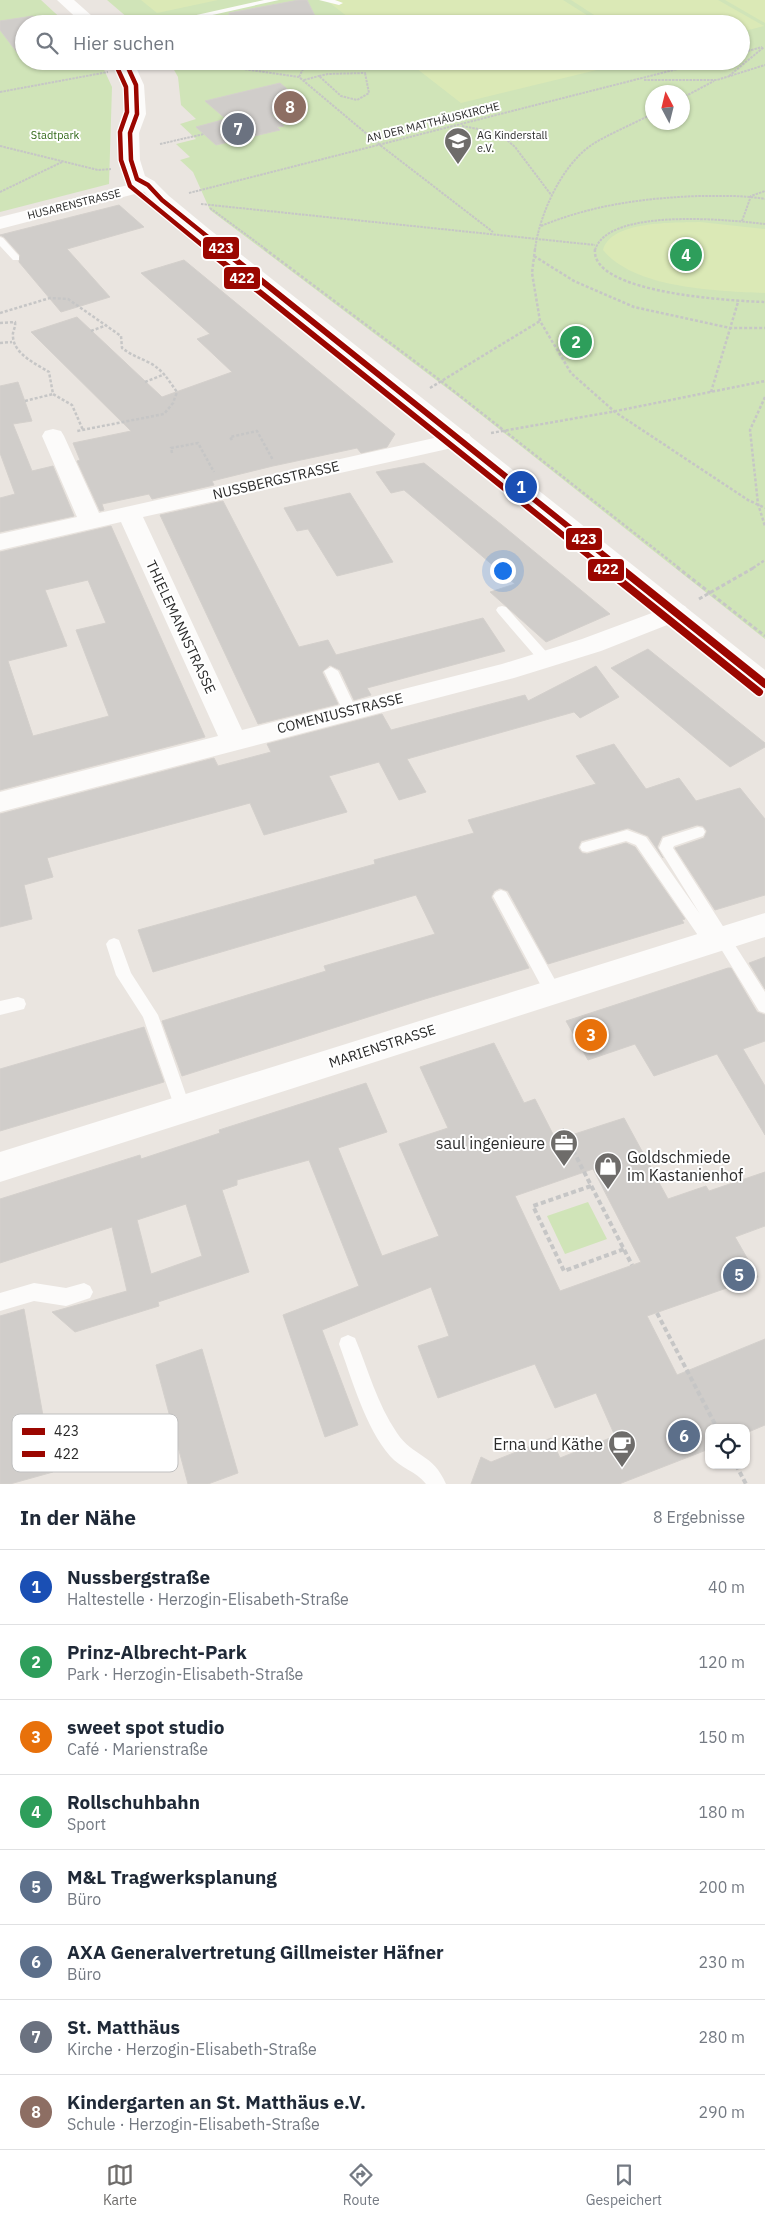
<!DOCTYPE html>
<html lang="de">
<head>
<meta charset="utf-8">
<style>
	:root { --surface:#fff; --page:#f6f6f7; --text:#1f2937; --muted:#747a83; --line:#e0e1e3; --accent:#6e6c6a }
	body { margin:0; font-family:"IBM Plex Sans",sans-serif; background:var(--page); color:var(--text) }
	.controls { position:absolute; right:15px; bottom:15px; display:grid; overflow:hidden; border-radius:10px; box-shadow:0 1px 4px #0004 }
	.controls button { width:45px; height:45px; display:grid; place-items:center; padding:0; border:0; border-bottom:1px solid var(--line); background:var(--surface); color:var(--text); font:25px sans-serif }
	.compass { position:absolute; left:645px; top:85px; width:45px; height:45px; border-radius:50%; background:var(--surface); box-shadow:0 1px 4px #0004; rotate:353deg }
	.you { position:absolute; left:502px; top:570px; width:18px; height:18px; margin:-12px; border:4px solid #fff; border-radius:50%; background:#1a73e8; box-shadow:0 0 0 8px #1a73e833 }
	.badge { display:grid; place-items:center; width:32px; height:32px; border-radius:50%; background:var(--accent); color:#fff; font-size:16px; font-weight:700 }
	.pin { position:absolute; translate:-50% -50%; border:2px solid #fff; box-shadow:0 1px 5px #0006 }
	.list { margin:0; padding:0; list-style:none }
	h2 { display:flex; justify-content:space-between; align-items:center; height:65px; margin:0; padding:0 20px; font-size:21px }
	h2 small { font-size:16px; font-weight:400; color:var(--muted) }
	.list li { display:grid; grid-template-columns:32px 1fr auto; gap:15px; align-items:center; box-sizing:border-box; height:75px; padding:0 20px; border-top:1px solid var(--line) }
	.list b { display:block; font-size:19px; white-space:nowrap }
	.list p { margin:0; font-size:16px; white-space:nowrap; color:var(--muted) }
	.list em { font-size:16px; font-style:normal; color:var(--muted) }
	.icon { flex:none; width:28px; height:28px; fill:none; stroke:currentColor; stroke-width:2; stroke-linecap:round; stroke-linejoin:round }
	.map { position:relative; flex:none; width:765px; height:1484px; overflow:hidden }
	.search { position:absolute; background:var(--surface); box-shadow:0 1px 4px #0004; left:15px; right:15px; top:15px; height:55px; display:flex; align-items:center; gap:12px; box-sizing:border-box; padding:0 18px; border-radius:28px; color:var(--muted); font-size:19px }
	.sheet { height:665px; background:var(--surface) }
	nav { display:flex; justify-content:space-around; align-items:center; box-sizing:border-box; height:70px; border-top:1px solid var(--line); background:var(--surface); font-size:14px; color:var(--muted) }
	nav a { display:grid; justify-items:center; gap:2px }
	nav .on { color:var(--accent) }
	.map>svg:first-child { display:block }
	.green { fill:#d0e4b8; fill-rule:evenodd }
	.pitch { fill:#dbe9b6 }
	.building { fill:#d0cdca; stroke:#d4d0cc; fill-rule:evenodd }
	.lines { fill:none; stroke-linecap:round; stroke-linejoin:round }
	.path-far3 { stroke:#c6c6c6; stroke-width:2; stroke-dasharray:2.5 1; stroke-linecap:butt }
	.path-far2 { stroke:#c6c6c6; stroke-width:2.5; stroke-dasharray:3 2; stroke-linecap:butt }
	.path-far1 { stroke:#c6c6c6; stroke-width:3; stroke-dasharray:4 2.5; stroke-linecap:butt }
	.path { stroke:#c6c6c6; stroke-width:4; stroke-dasharray:5 3; stroke-linecap:butt }
	.lane { fill:#fcfbfa; fill-rule:evenodd }
	.street { fill:#fcfbfa; fill-rule:evenodd }
	.secondary { fill:#fcfbfa; fill-rule:evenodd }
	.bus-1-far2-casing { stroke:#fff; stroke-width:7 }
	.bus-1-far1-casing { stroke:#fff; stroke-width:9 }
	.bus-1-casing { stroke:#fff; stroke-width:11 }
	.bus-2-far2-casing { stroke:#fff; stroke-width:7 }
	.bus-2-far1-casing { stroke:#fff; stroke-width:9 }
	.bus-2-casing { stroke:#fff; stroke-width:11 }
	.bus-1-far2 { stroke:#9b0600; stroke-width:4.5 }
	.bus-1-far1 { stroke:#9b0600; stroke-width:6 }
	.bus-1 { stroke:#9b0600; stroke-width:8 }
	.bus-2-far2 { stroke:#9b0600; stroke-width:4.5 }
	.bus-2-far1 { stroke:#9b0600; stroke-width:6 }
	.bus-2 { stroke:#9b0600; stroke-width:8 }
	.labels { text-anchor:middle; dominant-baseline:central; stroke-width:4; stroke-linejoin:round; paint-order:stroke }
	.far-street-label { font-size:11px; fill:#2b2b2b; stroke:#fff }
	.far-park-label { font-size:11px; fill:#326919; stroke:#fff }
	.far-poi-label { font-size:11px; fill:#2b2b2b; stroke:#fff; text-anchor:start }
	.street-label { font-size:14px; fill:#2b2b2b; stroke:#fff }
	.near-poi-label { font-size:16px; fill:#2b2b2b; stroke:#fff; text-anchor:end }
	.key { fill:#fff; stroke:#bfbfbf; stroke-width:1 }
	.key-label { font-size:14px; fill:#2b2b2b }
	.line-badge { stroke:#fff; stroke-width:2 }
	.badge-label { font-size:14px; text-anchor:middle; font-weight:bold; fill:#fff }
</style>
</head>
<body>
<div class="map">
<svg width="765" height="1484" viewBox="0 0 765 1484">
	<rect width="100%" height="100%" fill="#eae5e0"/>
	<path class="green" d="M0,0h41l26,24h-43v37l77,2 11,24 -3,97 -109,28z
		M107,0h658v639l-309,-244 -246,-185 -17,-38 -13,-12 10,-3 -14,-13 20,-5 -16,-15 16,-5 -15,-14 -3,-28 -9,-16h572v-37h-606zM652,92h30v30h-30z
		M588,1202l19,37 -42,15 -18,-38z"/>
	<path class="pitch" d="M141,0h77l-61,13z
		M326,0h237l38,24h-244z
		M571,0h147l46,26 -23,6v-8h-133z
		M725,0h40v23z
		M407,61h227l-173,42z
		M700,222l65,7v64c-47,-2 -130,-4 -162,-43 8,-30 72,-27 97,-28z"/>
	<path class="building" d="M299,0h8l12,24h-89l-1,-11z
		M33,16l6,8h-15v31h-5l-19,-25v-9z
		M28,61h37l2,2 -33,6z
		M280,83l28,24 -36,8 12,11 -7,1 3,3 -64,15 -20,-18 30,-8 -21,-18z
		M119,205l25,22 -77,22 43,48 -49,15 -42,-50 1,-7 -16,-18 -4,-2z
		M184,260l211,174 -8,13 -26,6 -4,-5 -84,18 -61,15 2,4 -62,14 -3,-5 -47,10 2,6 -4,1 -23,-50 3,-1 -7,-17 58,-12 -100,-99 46,-15 85,80 70,-25 -35,-33 13,-5 -69,-61z
		M18,382l14,39 -19,3 19,47 21,-5 21,50 -74,16v-34l15,-4 -15,-41v-67z
		M424,463l78,62 108,89 -64,28 -56,-50 25,-8 -111,-94 -13,3 -15,-21z
		M350,493l43,69 -56,14 -29,-47 -11,2 -13,-23z
		M223,501l76,146 29,-7 8,15 147,-37 22,33 -138,37 4,7 -17,5 -14,-30 -10,-5 -8,7 16,32 -80,20 -98,-209z
		M111,526l94,211 -205,53v-238zM88,580l18,43 -30,7 33,86 -76,20 -25,-75 59,-15 -22,-56z
		M648,649l117,94v4l-35,20 -119,-99z
		M596,666l23,31 -39,21 -6,-6 -167,47 19,33 -27,8 -20,-38 -50,14 18,36 -83,23 -14,-32 -203,55 6,19 -29,8 8,34 -32,8v-113l214,-56 4,8 53,-14 -4,-8 115,-30 9,16 134,-35 3,6z
		M614,744l32,45 33,-11 17,23 44,-13 25,31v76l-50,15 -40,-62 29,-10 3,-7 -4,-5 -6,-1 -35,11 -5,11 6,11 -15,-22 -20,-8 -47,13 -3,7 4,5 5,1 39,-11 9,4 50,72 -3,1 2,3 -136,41 -40,-73 -8,-3 -6,3 -3,6 38,71 -104,31 -243,77 -20,-55 164,-50 -2,-5 111,-32 -19,-39 -263,77 -15,-42 237,-66 -1,-4 100,-27 -6,-13 128,-36 -20,-28z
		M765,957v32l-16,-26z
		M728,968h3l26,44 8,3v26l-22,8 22,37v49l-48,-81 -63,22 -19,-32 -47,16 -22,-39z
		M144,1027l20,55 -164,49v-62z
		M494,1043l30,60 11,-4 21,41 68,-22 44,81 38,-13 3,5 56,-19v54l-30,11 23,40 -111,39 30,59 88,-36v86l-19,8v-5h-37v21l-90,35h-148l10,-27 10,5 60,-24 9,20 55,-22 -19,-43 -41,15 -20,-44 -97,34 -20,-52 31,-10 -18,-49 -109,43 36,95 -33,12 -42,-122 76,-29 -50,-126 -72,20v5l-15,5 27,82 -91,30 1,4 -84,26 -23,-20 75,-21 -15,-64 -112,36v-64l140,-44 1,4 79,-26 -1,-3 147,-47 21,49 -49,16 44,108 57,-20 -40,-92 49,-16 -28,-61zM593,1169l48,93 -81,29 -45,-95zM186,1204l16,52 -51,18 -14,-54z
		M24,1309l29,163 -43,12h-10v-168z
		M202,1349l36,124 -30,11h-20l-32,-119z"/>
	<g class="lines">
		<path class="path-far3" d="M741,53l21,-6
			M203,66l18,-5
			M161,69l75,-1 63,9 81,68 113,87
			M365,73l4,20 -12,7 -16,-4 -22,-20 9,-2z
			M729,76l35,-29
			M299,77l8,-16
			M304,80l15,-4
			M644,80h73l48,-15
			M0,92l108,-20
			M682,98l32,-17
			M462,126l37,7 16,14 37,49
			M160,144l44,-10
			M0,146l98,24 13,-1
			M0,192l62,-30
			M189,193l520,-132
			M201,204l394,41
			M210,208l57,42
			M742,221l9,-25 14,-5
			M541,226c51,-21 103,-28 158,-30 22,0 44,-1 66,3
			M535,250c4,-35 27,-86 58,-106 18,-11 40,-20 59,-30
			M595,250c13,-43 136,-30 170,-26"/>
		<path class="path-far2" d="M265,249l176,132 238,187
			M535,249l-3,24 8,48 31,52 44,39 133,88 17,8
			M595,249c-5,45 140,52 170,53
			M534,256l40,25 60,26 96,21h35
			M0,313l50,-15 18,1 53,37 1,12c9,7 18,10 28,15 13,7 19,18 27,29l-4,11 -9,11 -87,17
			M0,323l15,-1c1,6 -3,9 -2,15 1,17 23,27 36,35l4,22 19,11 11,25
			M91,331l16,-6
			M0,343l12,-1
			M145,382l20,-8
			M430,388l110,-67
			M711,392l27,-90
			M765,397l-15,33 8,74 7,22
			M25,401l28,-7
			M491,433l120,-21 154,-31
			M232,440l-2,-3 27,-6 16,29
			M172,453l-1,-5 27,-5 16,29
			M753,568l12,-8"/>
		<path class="path-far1" d="M677,567l88,69
			M699,599l56,-32"/>
		<path class="path" d="M562,1129l70,136
			M591,1186l-58,20 31,65 60,-22
			M657,1313l60,115
			M736,1465l10,19"/>
		<path class="lane" d="M264,0h15l-107,24h-16z
			M319,0h16l8,3 -4,2z
			M0,237l3,1 16,18v4h-6l-13,-14z
			M502,606l4,1 45,50 2,3 -2,3h-10l-43,-50 -2,-3 2,-3z
			M331,667l7,4 19,40 -2,3h-10l-2,-3 -19,-40z
			M698,827l5,1 2,4 -2,4 -29,10 -1,2 92,144v21l-6,-2 -41,-67 -2,3 -5,2 -5,-2 -70,-102 -10,-4 -39,11 -5,-1 -2,-4 2,-4 45,-13 19,7 54,77 -41,-66 4,-10z
			M501,890l5,2 53,95 2,5 -2,5 -6,1 -6,-1 -54,-101 3,-4z
			M114,938l5,2 12,33 27,42 33,94 -2,5 -6,2 -6,-2 -34,-97 -27,-42 -10,-31 3,-4z
			M18,997l6,2 2,5 -2,5 -24,6v-14z
			M34,1283l32,5 18,-5 6,3 3,6 -3,6 -24,8 -32,-5 -34,10v-18z
			M348,1335l7,3c13,31 22,66 42,95 16,24 36,20 49,51h-20c-10,-13 -26,-16 -36,-28 -25,-29 -38,-77 -51,-112l2,-6z"/>
		<path class="street" d="M148,180l6,1 3,4 -3,4 -154,40v-12z
			M53,429l8,2 3,5 35,77 362,-81 8,2 3,5 -3,5 -8,2 -318,71 99,213 260,-66 80,-25 94,-35 9,2 4,6 -4,6 -84,33 -87,27 -514,134v-20l218,-56 -97,-214 -121,28v-16l77,-17 -35,-81 3,-5z
			M765,913v24l-765,245v-30z"/>
		<path class="secondary" d="M57,0h17l27,24h-18z
			M117,61h16l11,24 2,29 -7,19 1,27 5,16 9,5 15,15 40,33 556,441v23l-9,-3 -561,-453 -40,-33 -13,-15 -11,-6 -9,-23 -1,-27 7,-19v-29z"/>
		<g class="bus-1-far2-casing">
			<path id="bus-1-far2" d="M125,61l11,24 1,29 -7,19 1,27 6,19 11,6 14,15 62,50"/>
		</g>
		<g class="bus-1-far1-casing">
			<path id="bus-1-far1" d="M222,249l398,319"/>
		</g>
		<g class="bus-1-casing">
			<path id="bus-1" d="M619,567l146,117"/>
		</g>
		<g class="bus-2-far2-casing">
			<path id="bus-2-far2" d="M116,65l10,22 1,25 -7,20 1,28 9,26 78,64"/>
		</g>
		<g class="bus-2-far1-casing">
			<path id="bus-2-far1" d="M206,249l398,319"/>
		</g>
		<g class="bus-2-casing">
			<path id="bus-2" d="M603,567l156,125"/>
		</g>
		<use href="#bus-1-far2" class="bus-1-far2"/>
		<use href="#bus-1-far1" class="bus-1-far1"/>
		<use href="#bus-1" class="bus-1"/>
		<use href="#bus-2-far2" class="bus-2-far2"/>
		<use href="#bus-2-far1" class="bus-2-far1"/>
		<use href="#bus-2" class="bus-2"/>
	</g>
	<defs>
		<g id="school-pin" transform="scale(1.4375)"><path d="M0 17L-7.5 6A9.5 9.5 0 1 1 7.5 6Z" fill="#6e6c6a" stroke="#fff"/><path d="M0-5L7-2L0 1L-7-2ZM-4 1L0 2.5L4 1V4Q0 6-4 4Z" fill="#fff"/></g>
		<g id="office-pin" transform="scale(1.4375)"><path d="M0 17L-7.5 6A9.5 9.5 0 1 1 7.5 6Z" fill="#6e6c6a" stroke="#fff"/><path d="M-6-3h4V-5.5h4V-3h4V5H-6ZM-1-4.5V-3h2v-1.5ZM-6 0V1H6V0Z" fill="#fff"/></g>
		<g id="shop-pin" transform="scale(1.4375)"><path d="M0 17L-7.5 6A9.5 9.5 0 1 1 7.5 6Z" fill="#6e6c6a" stroke="#fff"/><path d="M-5-2.5h2.3a2.7 3.5 0 0 1 5.4 0H5L5.5 6h-11ZM-1.5-2.5h3a1.5 2.3 0 0 0-3 0Z" fill="#fff"/></g>
		<g id="cafe-pin" transform="scale(1.4375)"><path d="M0 17L-7.5 6A9.5 9.5 0 1 1 7.5 6Z" fill="#6e6c6a" stroke="#fff"/><path d="M-5.5-4.5H6V0H3Q3 3.5 0 3.5H-2.5Q-5.5 3.5-5.5 0ZM3-3.2v2h1.7v-2ZM-6 4.5H4V6H-6Z" fill="#fff"/></g>
	</defs>
	<g fill-rule="evenodd">
		<use href="#school-pin" x="458" y="141"/>
		<use href="#office-pin" x="564" y="1143"/>
		<use href="#shop-pin" x="608" y="1166"/>
		<use href="#cafe-pin" x="622" y="1444"/>
	</g>
	<g class="labels">
		<g class="far-street-label">
			<text transform="translate(433 122) rotate(-14)">AN DER MATTHÄUSKIRCHE</text>
			<text transform="translate(74 204) rotate(-14)">HUSARENSTRASSE</text>
		</g>
		<g class="far-park-label">
			<text x="55" y="135">Stadtpark</text>
		</g>
		<g class="far-poi-label">
			<text x="477" y="135">AG Kinderstall<tspan x="477" dy="13">e.V.</tspan></text>
		</g>
		<g class="street-label">
			<text transform="translate(276 480) rotate(-13)">NUSSBERGSTRASSE</text>
			<text transform="translate(181 627) rotate(65)">THIELEMANNSTRASSE</text>
			<text transform="translate(340 713) rotate(-14)">COMENIUSSTRASSE</text>
			<text transform="translate(382 1046) rotate(-18)">MARIENSTRASSE</text>
		</g>
		<g class="near-poi-label">
			<text x="545" y="1143">saul ingenieure</text>
			<text x="627" y="1157" text-anchor="start">Goldschmiede<tspan x="627" dy="18">im Kastanienhof</tspan></text>
			<text x="603" y="1444">Erna und Käthe</text>
		</g>
	</g>
	<rect x="12" y="1414" width="166" height="58" rx="8" class="key"/>
	<rect x="22" y="1428" width="23" height="7" fill="#9b0600"/>
	<rect x="22" y="1451" width="23" height="6" fill="#9b0600"/>
	<g class="key-label">
		<text x="54" y="1436">423</text>
		<text x="54" y="1459">422</text>
	</g>
	<g class="line-badge">
		<rect x="202" y="236" width="38" height="24" rx="5" fill="#9b0600"/>
		<rect x="223" y="266" width="38" height="24" rx="5" fill="#9b0600"/>
		<rect x="565" y="527" width="38" height="24" rx="5" fill="#9b0600"/>
		<rect x="587" y="558" width="38" height="24" rx="5" fill="#9b0600"/>
	</g>
	<g class="badge-label">
		<text x="221" y="253">423</text>
		<text x="242" y="283">422</text>
		<text x="584" y="544">423</text>
		<text x="606" y="574">422</text>
	</g>
</svg>
<div class="controls">
<button><svg class="icon" aria-label="locate" viewBox="0 0 24 24"><circle cx="12" cy="12" r="6"/><path d="M12 2v4M12 18v4M2 12h4M18 12h4"/></svg></button>
</div>
<svg class="compass" viewBox="-18 -18 36 36"><path d="M0-13l5 13h-10z" fill="#e53935"/><path d="M0 13l5-13h-10z" fill="#747a83"/></svg>
<div class="you"></div>
<div class="pin badge" style="left:521px;top:487px;background:#1a4fb4">1</div>
<div class="pin badge" style="left:576px;top:342px;background:#2e9e5b">2</div>
<div class="pin badge" style="left:591px;top:1035px;background:#e8710a">3</div>
<div class="pin badge" style="left:686px;top:255px;background:#2e9e5b">4</div>
<div class="pin badge" style="left:739px;top:1275px;background:#5c6f8a">5</div>
<div class="pin badge" style="left:684px;top:1436px;background:#5c6f8a">6</div>
<div class="pin badge" style="left:238px;top:129px;background:#6b7280">7</div>
<div class="pin badge" style="left:290px;top:107px;background:#8d6e63">8</div>
<div class="search"><svg class="icon" aria-label="search" viewBox="0 0 24 24"><circle cx="10" cy="10" r="6"/><path d="M15 15l6 6"/></svg>Hier suchen</div>
</div>
<section class="sheet">
<h2>In der Nähe<small>8 Ergebnisse</small></h2>
<ul class="list">
<li><span class="badge" style="background:#1a4fb4">1</span><div><b>Nussbergstraße</b><p>Haltestelle · Herzogin-Elisabeth-Straße</p></div><em>40 m</em></li>
<li><span class="badge" style="background:#2e9e5b">2</span><div><b>Prinz-Albrecht-Park</b><p>Park · Herzogin-Elisabeth-Straße</p></div><em>120 m</em></li>
<li><span class="badge" style="background:#e8710a">3</span><div><b>sweet spot studio</b><p>Café · Marienstraße</p></div><em>150 m</em></li>
<li><span class="badge" style="background:#2e9e5b">4</span><div><b>Rollschuhbahn</b><p>Sport</p></div><em>180 m</em></li>
<li><span class="badge" style="background:#5c6f8a">5</span><div><b>M&amp;L Tragwerksplanung</b><p>Büro</p></div><em>200 m</em></li>
<li><span class="badge" style="background:#5c6f8a">6</span><div><b>AXA Generalvertretung Gillmeister Häfner</b><p>Büro</p></div><em>230 m</em></li>
<li><span class="badge" style="background:#6b7280">7</span><div><b>St. Matthäus</b><p>Kirche · Herzogin-Elisabeth-Straße</p></div><em>280 m</em></li>
<li><span class="badge" style="background:#8d6e63">8</span><div><b>Kindergarten an St. Matthäus e.V.</b><p>Schule · Herzogin-Elisabeth-Straße</p></div><em>290 m</em></li>
</ul>
</section>
<nav>
<a class="on"><svg class="icon" aria-label="map" viewBox="0 0 24 24"><path d="M3 6l6-2 6 2 6-2v14l-6 2-6-2-6 2zM9 4v14M15 6v14"/></svg>Karte</a>
<a><svg class="icon" aria-label="directions" viewBox="0 0 24 24"><path d="M12 3l9 9-9 9-9-9zM9 14v-3h6M13 9l2 2-2 2"/></svg>Route</a>
<a><svg class="icon" aria-label="saved" viewBox="0 0 24 24"><path d="M7 4h10v16l-5-4-5 4z"/></svg>Gespeichert</a>
</nav>
</body>
</html>
